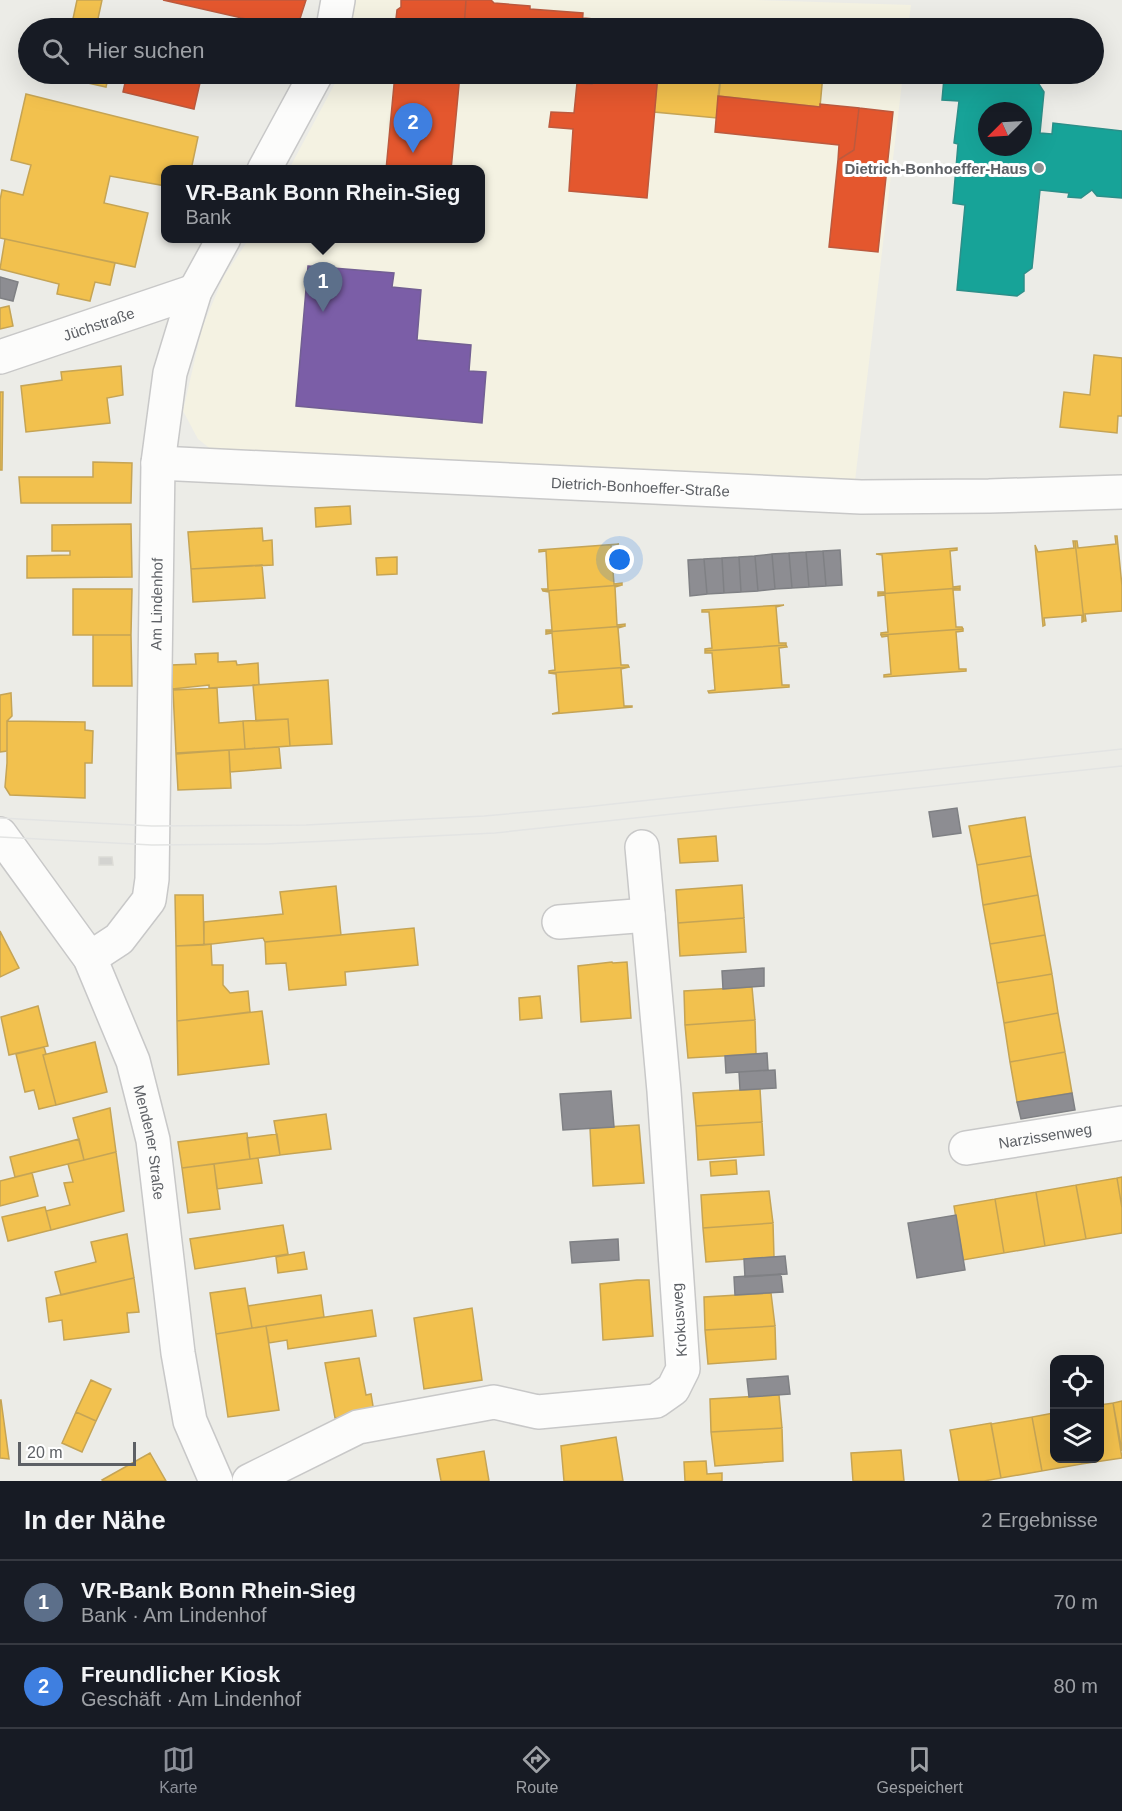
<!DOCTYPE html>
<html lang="de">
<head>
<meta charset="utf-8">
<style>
	:root { --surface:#171b24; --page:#20242c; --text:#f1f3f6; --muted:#9ea1a6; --line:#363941; --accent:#8c9099 }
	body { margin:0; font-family:Arial,sans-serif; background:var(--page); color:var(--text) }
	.controls { position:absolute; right:18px; bottom:18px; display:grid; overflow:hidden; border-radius:12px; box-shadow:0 6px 24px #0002 }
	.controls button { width:54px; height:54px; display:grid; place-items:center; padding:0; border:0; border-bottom:2px solid var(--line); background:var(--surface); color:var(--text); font:30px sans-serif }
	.compass { position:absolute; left:978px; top:102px; width:54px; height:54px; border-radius:50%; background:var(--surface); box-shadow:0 6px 24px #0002; rotate:246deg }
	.scale { position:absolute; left:18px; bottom:15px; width:118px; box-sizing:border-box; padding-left:6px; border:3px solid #5d6065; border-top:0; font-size:16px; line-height:21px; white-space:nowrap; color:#5d6065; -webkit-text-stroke:4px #fff; paint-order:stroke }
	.you { position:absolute; left:620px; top:560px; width:21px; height:21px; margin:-15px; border:4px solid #fff; border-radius:50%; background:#1a73e8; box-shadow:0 0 0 9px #1a73e833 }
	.badge { display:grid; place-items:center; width:39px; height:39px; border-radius:50%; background:var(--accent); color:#fff; font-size:20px; font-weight:700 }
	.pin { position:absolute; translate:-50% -50px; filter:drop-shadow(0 2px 3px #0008) }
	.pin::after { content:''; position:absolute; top:32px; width:21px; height:18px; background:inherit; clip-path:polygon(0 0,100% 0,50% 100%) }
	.popup { position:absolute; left:161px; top:165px; width:324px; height:78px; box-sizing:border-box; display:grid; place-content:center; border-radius:12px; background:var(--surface); filter:drop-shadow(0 2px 4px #0005); font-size:20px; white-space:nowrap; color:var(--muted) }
	.popup b { font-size:22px; color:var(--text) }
	.popup::after { content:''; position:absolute; left:50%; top:100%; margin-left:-12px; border:12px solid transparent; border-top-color:var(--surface) }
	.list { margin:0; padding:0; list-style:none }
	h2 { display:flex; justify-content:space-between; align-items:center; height:78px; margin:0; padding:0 24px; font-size:26px }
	h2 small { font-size:20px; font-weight:400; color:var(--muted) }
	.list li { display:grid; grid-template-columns:39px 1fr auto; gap:18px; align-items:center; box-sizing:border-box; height:84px; padding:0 24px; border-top:2px solid var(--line) }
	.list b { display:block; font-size:22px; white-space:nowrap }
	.list p { margin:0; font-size:20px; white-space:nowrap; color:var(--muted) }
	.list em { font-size:20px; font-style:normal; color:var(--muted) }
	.icon { flex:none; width:33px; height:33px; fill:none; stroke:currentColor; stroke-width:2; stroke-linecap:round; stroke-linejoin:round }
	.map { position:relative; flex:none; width:1122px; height:1481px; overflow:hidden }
	.search { position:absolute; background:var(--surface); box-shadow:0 6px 24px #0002; left:18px; right:18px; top:18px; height:66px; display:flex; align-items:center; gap:15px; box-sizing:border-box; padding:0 21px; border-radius:33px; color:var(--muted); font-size:22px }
	.sheet { height:246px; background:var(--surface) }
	nav { display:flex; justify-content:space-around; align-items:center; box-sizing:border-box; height:84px; border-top:2px solid var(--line); background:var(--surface); font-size:16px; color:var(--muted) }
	nav a { display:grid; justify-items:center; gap:3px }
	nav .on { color:var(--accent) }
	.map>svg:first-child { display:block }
	.commercial { fill:#f4f2e2 }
	.homes { fill:#f2c14e; stroke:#c5a455; stroke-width:1.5 }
	.shops { fill:#e4572e; stroke:#bc5a3e; stroke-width:1.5 }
	.offices { fill:#7b5ea7; stroke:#725f93; stroke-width:1.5 }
	.public { fill:#17a398; stroke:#2c8f89; stroke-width:1.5; fill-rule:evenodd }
	.industry { fill:#8d8d92; stroke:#7f8084; stroke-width:1.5 }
	.building { fill:#d3d3d0; stroke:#dcdbd6; stroke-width:1.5 }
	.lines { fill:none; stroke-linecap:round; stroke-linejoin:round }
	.minor-casing { stroke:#c8c8c8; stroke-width:36 }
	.minor { stroke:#fcfcfb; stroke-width:33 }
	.tram { stroke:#e3e4e3; stroke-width:1.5 }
	.poi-dot { fill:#8f9192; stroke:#fff; stroke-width:2 }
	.labels { text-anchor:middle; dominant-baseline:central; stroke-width:6; stroke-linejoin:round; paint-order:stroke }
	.poi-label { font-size:15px; font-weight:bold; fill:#5d6065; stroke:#fff; text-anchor:end }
	.street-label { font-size:15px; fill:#5d6065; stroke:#fff }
</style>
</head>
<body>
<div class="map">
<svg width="1122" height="1481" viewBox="0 0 1122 1481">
	<rect width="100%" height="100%" fill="#ecece7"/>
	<path class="commercial" d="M351,0h403l157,5 -3,23h-557z
		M340,74h563l-48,407 -337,-18 -279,-10 -27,-3 -14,-11 -15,-28 19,-83 22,-52 25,-37 232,-1v-68l-192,-1z"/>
	<path class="homes" d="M77,0h25l-6,28h-25z
		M62,74h47l-3,13 -45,-10z
		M658,74h63l-4,44 -63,-6z
		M721,74h102l-3,33 -102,-11z
		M26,94l172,43 -7,33h-25v16l-56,-10 -6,27 44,10 -13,54 -135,-29v-38l2,-10 21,5 8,-30 -20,-5z
		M5,239l110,24 -5,22 -15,-3 -5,19 -33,-7 2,-10 -59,-15z
		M9,306l4,20 -13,3v-21z
		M1094,355l28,3v58h-4l-1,17 -57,-6 4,-35 26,3z
		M121,366l2,29 -16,3 3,25 -84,9 -5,-46 41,-6 -1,-8z
		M0,392h3l-1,78h-2z
		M93,462l39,1 -1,40h-110l-2,-26h74z
		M350,506l1,18 -35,3 -1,-19z
		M131,524l1,53 -105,1v-22l43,-1v-4h-18v-26z
		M262,528l1,13 9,-1 1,25 -82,4 -3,-37z
		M1115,536h2l5,50v25l-37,3 1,7h-2l-9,-80h2l1,7 38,-4z
		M1073,541h2l9,80 -2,1v-7l-38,3 1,7 -2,1 -8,-81 3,7 36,-4z
		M619,544l-8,1 3,39 8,-1v2l-79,6 -1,-2h6l-2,-38 -7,1v-2z
		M957,548v2l-7,1 3,36 7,-1v2l-82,6v-2h7l-3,-37 -6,-1z
		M397,557v17l-20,1 -1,-17z
		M262,565l3,33 -72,4 -2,-33z
		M622,585l-7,2 2,38 8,-1v2l-79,6v-2h6l-3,-38 -6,-1z
		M960,588v2h-7l3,37h6l1,2 -82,6v-2l7,-1 -3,-37 -7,1v-2z
		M73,589h59l-1,46h-58z
		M784,605l-8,2 3,36h7v2l-81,6v-2l7,-1 -3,-36h-7v-2z
		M625,626l-7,2 3,37h7l1,2 -80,6v-2l6,-1 -3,-37 -6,1v-2z
		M963,629v2l-7,1 3,37h7v2l-82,6v-2l7,-1 -3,-38 -6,1 -1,-2z
		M93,635h38l1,51h-39z
		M786,645l1,2 -8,1 3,37h7v2l-80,6 -1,-2 7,-1 -3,-37h-7v-2z
		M218,653v9l18,-1 1,4 21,-2 1,22 -50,3v-3l-37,4 -1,-24 25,-1 -1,-10z
		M629,667l-8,2 3,37h8v1l-80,7 7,-2 -3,-38 -7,-1z
		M328,680l4,64 -42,2 -2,-27 -32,2 -3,-36z
		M217,688l2,35 24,-2 2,28 -69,4 -3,-63z
		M11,693l1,23 -5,5v30l-7,1v-57z
		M288,719l2,27 -45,3 -2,-28z
		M7,721l78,1v8l8,1 -1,32h-7v35l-75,-3 -5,-8 2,-24z
		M279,747l2,21 -51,4 -1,-22z
		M229,750l2,38 -53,2 -2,-36z
		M1025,817l6,39 -54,9 -8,-39z
		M716,836l2,25 -38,2 -2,-24z
		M1031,856l7,39 -55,10 -6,-40z
		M742,885l2,33 -66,5 -2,-33z
		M336,886l5,49 -76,7 -2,-4 -59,7v-23l79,-8 -3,-22z
		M175,895h28l1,50 -28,1z
		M1038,895l7,40 -55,9 -7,-39z
		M744,918l2,34 -66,4 -2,-33z
		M414,928l4,37 -73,7 1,13 -57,5 -3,-27 -20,1 -1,-22z
		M0,931l19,37 -19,9z
		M1045,935l7,39 -55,9 -7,-39z
		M211,944l1,21h11v20l7,8 18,-2 2,21 -73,9 -1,-75z
		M612,962l1,1 14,-1 4,56 -50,4 -3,-56z
		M1052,974l6,39 -54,10 -7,-40z
		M752,987l3,33 -70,5 -1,-34z
		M540,996l2,22 -22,2 -1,-22z
		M38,1006l10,40 -39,9 -8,-38z
		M262,1011l7,53 -91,11 -1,-54z
		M1058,1013l7,39 -55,10 -6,-39z
		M755,1020l1,34 -68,4 -3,-33z
		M95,1042l12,50 -51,13 -13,-50z
		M44,1047l2,7 -3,1 13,50 -17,4 -5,-19 -9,2 -9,-38z
		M1065,1052l7,41 -55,9 -7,-40z
		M760,1089l2,33 -66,4 -3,-33z
		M110,1108l6,44 -32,8 -11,-42z
		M326,1114l5,35 -51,6 -6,-34z
		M762,1122l2,33 -66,5 -2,-34z
		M639,1125l5,58 -51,3 -3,-58z
		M247,1133l3,26 -68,9 -4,-26z
		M277,1134l3,21 -30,4 -3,-21z
		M79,1139l5,21 -69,17 -5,-20z
		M116,1152l8,59 -73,19 -5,-19 24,-6 -6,-22 9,-1 -5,-18z
		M258,1158l4,25 -45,6 -3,-25z
		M736,1160l1,14 -26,2 -1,-14z
		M214,1164l6,45 -32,4 -6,-45z
		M32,1173l6,23 -38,10v-25z
		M1122,1177v31l-5,-30z
		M1117,1178l5,30v25l-36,6 -10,-54z
		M1076,1185l10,54 -41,7 -9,-54z
		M769,1191l4,32 -70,5 -2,-33z
		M1036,1192l9,54 -41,7 -9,-54z
		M995,1199l9,54 -41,7 -9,-54z
		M45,1207l6,23 -43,11 -6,-24z
		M773,1223l1,34 -68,5 -3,-34z
		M283,1225l5,29 -93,15 -5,-30z
		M127,1234l7,44 -73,17 -6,-23 41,-10 -5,-20z
		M304,1252l3,17 -29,4 -2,-16z
		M134,1278l5,34 -12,1 2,19 -65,8 -2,-20 -13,2 -3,-24z
		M637,1280h12l4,56 -50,4 -3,-56z
		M245,1288l7,40 -36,6 -6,-41z
		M771,1293l4,33 -70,4 -1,-33z
		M321,1295l3,22 -72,11 -4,-22z
		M472,1308l10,72 -58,9 -10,-71z
		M372,1310l4,26 -88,13 -1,-9 -18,3 -3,-17z
		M266,1326l13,84 -51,7 -12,-83z
		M775,1326l1,33 -68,5 -3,-34z
		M359,1358l7,37 5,-1 3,18 -39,6 -10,-55z
		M91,1380l20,9 -15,32 -20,-9z
		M779,1395l3,33 -71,4 -1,-33z
		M0,1400h1l8,59 -9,-1z
		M1122,1401v50l-9,-48z
		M1113,1403l9,55 -40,6 -1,-6h19v-53z
		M76,1412l20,9 -14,31 -20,-9z
		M1054,1413v45h27l1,6 -40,7 -10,-54z
		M1032,1417l10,54 -41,7 -10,-54z
		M991,1423l10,55 -17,3h-25l-9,-51z
		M782,1428l1,33 -68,5 -4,-34z
		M616,1437l7,44h-59l-3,-35z
		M901,1450l3,31h-51l-2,-28z
		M484,1451l5,30h-48l-4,-22z
		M150,1453l16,28h-63l-1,-1z
		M706,1461l1,13 15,-1v8h-37l-1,-19z"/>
	<path class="shops" d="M163,0h143l-9,28h-31l2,-4z
		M401,0h65l-2,28h-69l2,-18 4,-3z
		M466,0h25l3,3 36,3v3l53,4 -1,15h-118z
		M583,18l79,7v3h-80z
		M127,74h75l-8,35 -71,-17z
		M395,74h65l-9,96h-65z
		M592,74h66l-11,124 -78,-7 4,-62 -24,-2 2,-15 23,1 3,-30 15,1z
		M718,96l102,11v-3l39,4 -5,42 -16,10 1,-15 -124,-13z
		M859,108l34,4 -15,140 -49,-5 9,-87 16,-10z"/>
	<path class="offices" d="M308,266l86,7 -2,14 29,3 -4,50 54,5 -2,26 17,1 -4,51 -186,-17z"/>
	<path class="public" d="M950,74l83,1 11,17 -4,41 12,1 1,-11 69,8v67l-25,-2 -5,-6 -11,8 -13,-1 1,-4 -29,-3 -8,78 -8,6v17l-7,5 -60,-6 8,-85 -12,-2 5,-59 -4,-1 5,-42 -17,-1 2,-22zM987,111h36v36h-36z"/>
	<path class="industry" d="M0,277l18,5 -5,19 -13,-3z
		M840,550l2,35 -16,1 -3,-35z
		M823,551l3,35 -17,1 -3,-35z
		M806,552l3,35 -17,1 -3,-35z
		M789,553l3,35 -17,1 -3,-35z
		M772,554l3,35 -17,2 -3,-35z
		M755,556l3,35 -17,1 -2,-35z
		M739,557l2,35 -17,1 -2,-35z
		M722,558l2,35 -17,1 -3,-35z
		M704,559l3,35 -17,2 -2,-36z
		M957,808l4,25 -28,4 -4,-25z
		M764,968v18l-41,3 -1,-18z
		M767,1053l1,17 -42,3 -1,-17z
		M775,1070l1,18 -36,2 -1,-18z
		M611,1091l3,36 -51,3 -3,-36z
		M1072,1093l3,17 -54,9 -4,-17z
		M956,1215l9,55 -48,8 -9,-55z
		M618,1239l1,21 -47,3 -2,-21z
		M785,1256l2,18 -42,3 -1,-18z
		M781,1274l2,18 -48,3 -1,-18z
		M788,1376l2,18 -41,3 -2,-18z"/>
	<path class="building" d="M99,857h13l1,8h-14z"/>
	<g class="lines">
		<g class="minor-casing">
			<g id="minor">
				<path d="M333,28l5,-28"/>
				<path d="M264,170l52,-96"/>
				<path id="s1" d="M0,357l195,-66"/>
				<path id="s2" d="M158,463l703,34 128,-1 133,-4"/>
				<path id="s3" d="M0,834l90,124 43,103 20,79 25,213 12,68 26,60"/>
				<path d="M559,922l89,-7"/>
				<path id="s4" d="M90,958l29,-19 30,-39 3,-21 6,-416 12,-90 25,-82 29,-53"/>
				<path id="s5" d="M966,1148l156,-25"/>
				<path d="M249,1481l109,-54 136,-25 44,10 118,-11 17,-12 10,-20 -19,-278 -22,-244"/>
			</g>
		</g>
		<use href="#minor" class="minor"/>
		<path class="tram" d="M0,818l152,8 154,-1 178,-9 101,-9 537,-58
			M0,837l152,8 113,-1 230,-11 627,-67"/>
	</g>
	<circle class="poi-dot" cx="1039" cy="168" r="6"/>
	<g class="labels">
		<g class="poi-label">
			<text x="1027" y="168">Dietrich-Bonhoeffer-Haus</text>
		</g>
		<g class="street-label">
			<text stroke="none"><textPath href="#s1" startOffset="104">Jüchstraße</textPath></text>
			<text stroke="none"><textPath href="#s2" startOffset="483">Dietrich-Bonhoeffer-Straße</textPath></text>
			<text stroke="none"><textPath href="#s4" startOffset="380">Am Lindenhof</textPath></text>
			<text stroke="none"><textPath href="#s5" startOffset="80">Narzissenweg</textPath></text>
			<text stroke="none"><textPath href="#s3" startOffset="348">Mendener Straße</textPath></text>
			<text transform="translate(679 1320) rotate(-94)">Krokusweg</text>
		</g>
	</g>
</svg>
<div class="controls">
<button><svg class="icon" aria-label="locate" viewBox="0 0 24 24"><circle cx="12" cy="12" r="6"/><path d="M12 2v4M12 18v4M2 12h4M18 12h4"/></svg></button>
<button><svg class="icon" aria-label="layers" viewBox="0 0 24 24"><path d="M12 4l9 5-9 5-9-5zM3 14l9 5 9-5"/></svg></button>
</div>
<svg class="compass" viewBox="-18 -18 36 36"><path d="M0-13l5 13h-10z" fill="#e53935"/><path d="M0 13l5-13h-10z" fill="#9ea1a6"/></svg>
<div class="scale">20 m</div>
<div class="you"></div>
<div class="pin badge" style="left:323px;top:312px;background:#5c6f8a">1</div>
<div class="popup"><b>VR-Bank Bonn Rhein-Sieg</b>Bank</div>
<div class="pin badge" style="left:413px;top:153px;background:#3f7fe0">2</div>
<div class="search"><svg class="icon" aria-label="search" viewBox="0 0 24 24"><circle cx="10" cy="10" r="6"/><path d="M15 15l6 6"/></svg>Hier suchen</div>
</div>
<section class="sheet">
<h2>In der Nähe<small>2 Ergebnisse</small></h2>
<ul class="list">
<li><span class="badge" style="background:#5c6f8a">1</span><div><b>VR-Bank Bonn Rhein-Sieg</b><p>Bank · Am Lindenhof</p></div><em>70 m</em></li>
<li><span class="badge" style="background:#3f7fe0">2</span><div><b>Freundlicher Kiosk</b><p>Geschäft · Am Lindenhof</p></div><em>80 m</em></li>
</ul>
</section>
<nav>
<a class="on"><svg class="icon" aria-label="map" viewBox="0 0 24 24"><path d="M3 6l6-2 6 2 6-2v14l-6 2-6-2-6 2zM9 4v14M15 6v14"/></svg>Karte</a>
<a><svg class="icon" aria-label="directions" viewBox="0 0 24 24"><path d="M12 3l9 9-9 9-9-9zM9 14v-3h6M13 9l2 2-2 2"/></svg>Route</a>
<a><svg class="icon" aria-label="saved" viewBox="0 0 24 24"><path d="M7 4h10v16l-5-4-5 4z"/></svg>Gespeichert</a>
</nav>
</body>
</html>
